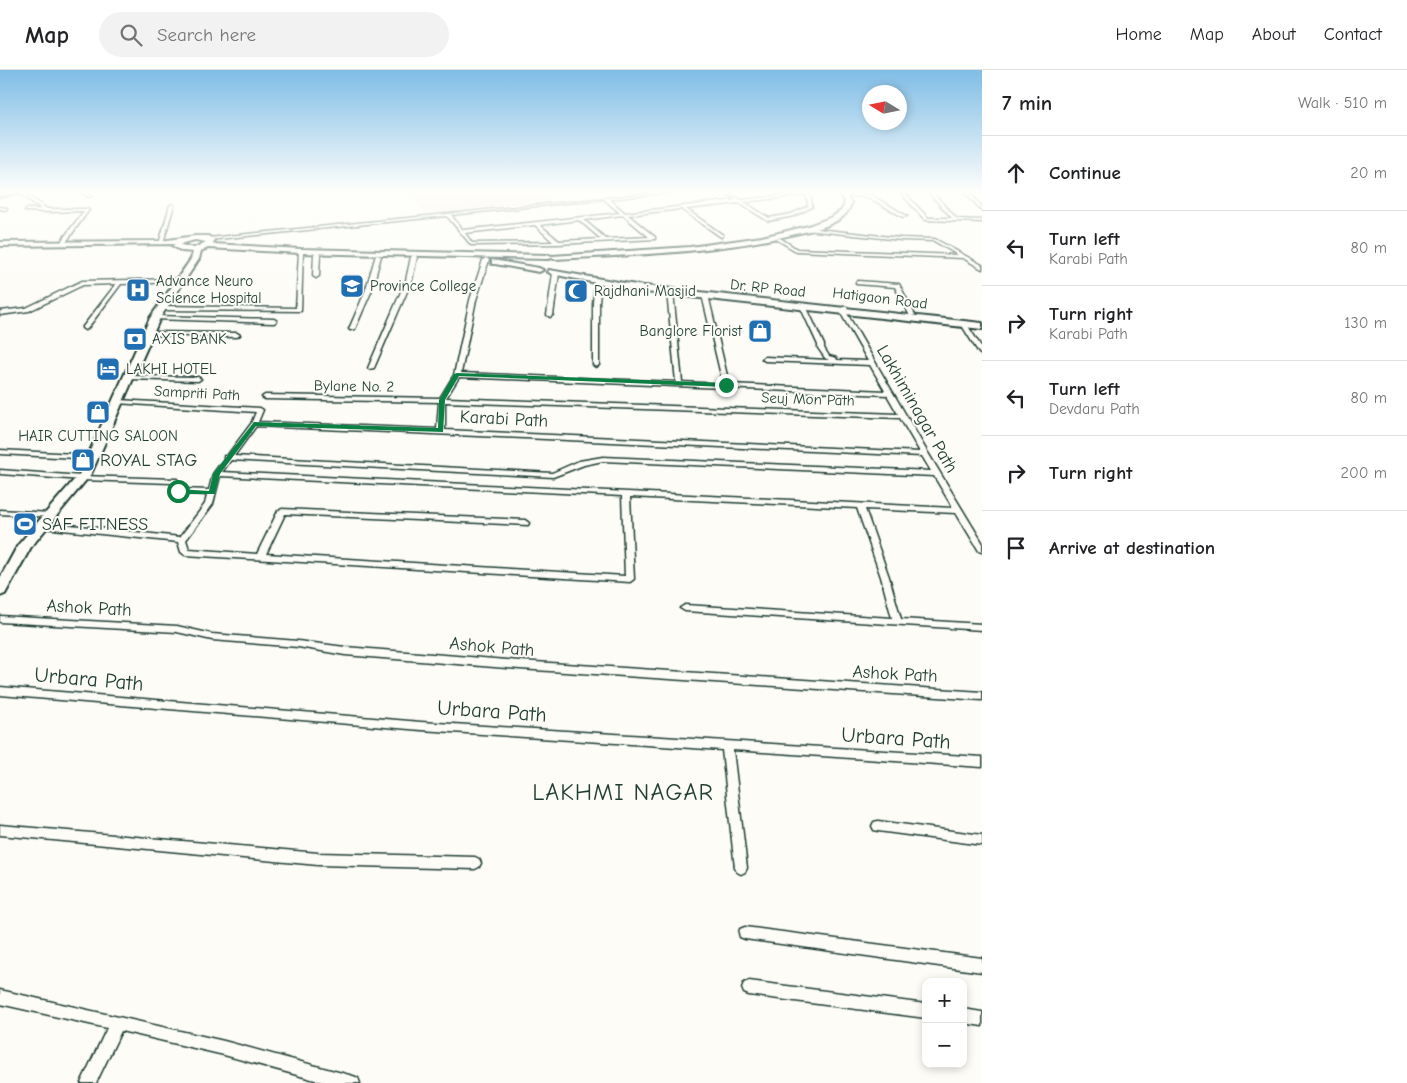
<!DOCTYPE html>
<html lang="en">
<head>
<meta charset="utf-8">
<style>
	:root { --surface:#fff; --page:#f2f2f2; --text:#202124; --muted:#757577; --line:#e0e0e0 }
	body { margin:0; font-family:"Comic Neue",sans-serif; background:var(--page); color:var(--text) }
	.controls { position:absolute; right:15px; bottom:15px; display:grid; overflow:hidden; border-radius:10px; box-shadow:0 2px 8px #0003 }
	.controls button { width:45px; height:45px; display:grid; place-items:center; padding:0; border:0; border-bottom:1px solid var(--line); background:var(--surface); color:var(--text); font:25px sans-serif }
	.compass { position:absolute; left:862px; top:15px; width:45px; height:45px; border-radius:50%; background:var(--surface); box-shadow:0 2px 8px #0003; rotate:280deg }
	.stop { position:absolute; width:15px; height:15px; margin:-11px; border:4px solid #0b8043; border-radius:50%; background:#fff }
	.stop.end { background:#0b8043; border-color:#fff; box-shadow:0 1px 5px #0008 }
	.list { margin:0; padding:0; list-style:none }
	h2 { display:flex; justify-content:space-between; align-items:center; height:65px; margin:0; padding:0 20px; font-size:21px }
	h2 small { font-size:16px; font-weight:400; color:var(--muted) }
	.list li { display:grid; grid-template-columns:32px 1fr auto; gap:15px; align-items:center; box-sizing:border-box; height:75px; padding:0 20px; border-top:1px solid var(--line) }
	.list b { display:block; font-size:19px; white-space:nowrap }
	.list p { margin:0; font-size:16px; white-space:nowrap; color:var(--muted) }
	.list em { font-size:16px; font-style:normal; color:var(--muted) }
	.icon { flex:none; width:28px; height:28px; fill:none; stroke:currentColor; stroke-width:2; stroke-linecap:round; stroke-linejoin:round }
	.map { position:relative; flex:none; width:982px; height:1013px; overflow:hidden }
	header { display:flex; align-items:center; gap:30px; box-sizing:border-box; height:70px; padding:0 25px; background:var(--surface); border-bottom:1px solid var(--line) }
	header strong { font-size:24px }
	nav { display:flex; gap:28px; margin-inline-start:auto; font-size:18px }
	.search { width:350px; height:45px; background:var(--page); display:flex; align-items:center; gap:12px; box-sizing:border-box; padding:0 18px; border-radius:28px; color:var(--muted); font-size:19px }
	main { display:flex }
	aside { flex:1; background:var(--surface) }
	.map>svg:first-child { display:block }
	.built { fill:#f9e7df }
	.lines { fill:none; stroke-linecap:round; stroke-linejoin:round }
	.street-casing { stroke:#1f3d34; stroke-width:3 }
	.secondary-casing { stroke:#1f3d34; stroke-width:4 }
	.primary-casing { stroke:#1f3d34; stroke-width:4 }
	.street { fill:#fdfcf7; fill-rule:evenodd }
	.secondary { fill:#fdfcf7; fill-rule:evenodd }
	.primary { fill:#fedd96; fill-rule:evenodd }
	.route { fill:#0b8043 }
	.labels { text-anchor:middle; dominant-baseline:central; stroke-width:4; stroke-linejoin:round; paint-order:stroke }
	.far-poi-label { font-size:15px; fill:#1f3d34; stroke:#fdfcf7; text-anchor:start }
	.far-street-label { font-size:15px; fill:#1f3d34; stroke:#fdfcf7 }
	.street-label { font-size:18px; fill:#1f3d34; stroke:#fdfcf7 }
	.poi-label { font-size:18px; fill:#1f3d34; stroke:#fdfcf7; text-anchor:start }
	.near-street-label { font-size:21px; fill:#1f3d34; stroke:#fdfcf7 }
	.near-quarter-label { font-size:24px; letter-spacing:1px; fill:#1f3d34; stroke:#fdfcf7 }
</style>
</head>
<body>
<header>
<strong>Map</strong>
<div class="search"><svg class="icon" aria-label="search" viewBox="0 0 24 24"><circle cx="10" cy="10" r="6"/><path d="M15 15l6 6"/></svg>Search here</div>
<nav><a>Home</a><a>Map</a><a>About</a><a>Contact</a></nav>
</header>
<main>
<div class="map">
<svg width="982" height="1013" viewBox="0 0 982 1013">
	<rect width="100%" height="100%" fill="#fdfcf7"/>
	<filter id="ink" filterUnits="userSpaceOnUse"><feTurbulence type="fractalNoise" baseFrequency=".02" numOctaves="2"/><feDisplacementMap in="SourceGraphic" scale="10" xChannelSelector="R" yChannelSelector="G"/><feConvolveMatrix kernelMatrix="1 2 1 2 8 2 1 2 1" color-interpolation-filters="sRGB"/></filter>
	<g filter="url(#ink)">
		<path class="built" d="M405,122h137l10,8 -126,14z"/>
		<g class="lines">
			<g class="street-casing">
				<path id="street" d="M19,122h4l24,17h40l2,1 -23,32h-4v-2l22,-29 -37,1 -22,-1 2,-2h14z
					M82,122h4l6,4 -4,1z
					M665,122h12l-68,7 16,14 111,-13 -12,-8h4l13,8 64,-7 6,4 1,10 -18,9 -26,5 -29,-18 -53,6 37,26v1l-2,1 -40,-28 -53,6 27,22v2l-97,5 -87,1 -24,-29 -239,24 -2,-1 2,-1zM804,125l3,2 1,9 -17,8 -22,4 -25,-16zM604,129l16,14 -157,17 -12,-15zM623,145l26,22 -43,2 -22,-19zM579,150l22,19 -42,2 -19,-16zM535,155l18,17 -81,1 -7,-10z
					M900,122h4l24,26h24l-24,-26h4l25,27 25,1v2l-57,-2z
					M965,122h4l13,15v4z
					M847,124l24,1 36,21 -4,1 -35,-20 -23,-1z
					M172,134l2,1 -11,38 -4,1 11,-39z
					M0,137l7,1v1l-2,1 -5,-1z
					M808,158l93,10 34,1 47,26v4l-19,-11 -167,-7 -20,-12 4,-1 17,11 161,6 -24,-14 -33,-1 -95,-10v-2z
					M301,180l2,1 -2,60 -139,-1 -3,-2 3,-2 134,2 3,-57z
					M317,182l3,2 -1,22 -3,2 -3,-2 1,-22z
					M376,185l5,1 -10,36 -16,37 -5,1 -1,-1 16,-37z
					M414,185l3,2 -5,23 -38,88 -5,1 -1,-1 38,-88 5,-23z
					M486,188l3,2 -13,40 -15,73 215,9 -9,-90 3,-2 3,2 9,90 41,2 -21,-89 3,-2 3,2 21,89 156,7 -15,-26 -105,-4 -3,-2 3,-2 64,3 -4,-2 -7,-10v-3l-18,-39 3,-2 3,2 18,39v3l5,8 7,2 1,2 31,1 -29,-51 4,-3h4l1,1 -3,2 80,138 57,94v10l-3,-1 -23,-38 -91,-4 24,68 12,42 81,5v6l-297,-19 -5,-3 5,-3 207,13 -11,-41 -24,-69 -227,-11 4,82 -4,3 -445,-27 -4,-3 -3,-10 -135,-14 -4,-3 4,-3 137,15 25,-33 2,-9 -32,-2 -4,-10 -89,-3 -82,-6v-4l82,6 92,3h3l4,10 28,1 4,-16 11,-15v-3h3l24,-32 5,-12 -140,-9 -1,-1 3,-2 142,8 3,2 -5,12 179,7 2,-27 -174,-3 -3,-2 3,-2 175,3 14,-23 16,-75 13,-40zM459,307l428,18 11,19 -452,-16zM445,332l455,16 20,34 -475,-22zM256,356l666,30 9,15 -328,-14 -24,4 -27,12 -318,-17zM231,390l322,17 31,-12 19,-4 331,15 19,32 -731,-36zM220,406l402,20 3,80 -359,-22 19,-40 243,11 1,-2 -4,-3 -243,-11 -4,2 -21,43 -68,-5 -3,-9 27,-36z
					M556,201l3,2 -6,42 -3,2 -3,-2 6,-42z
					M179,209l3,2 -1,1 -60,2 -34,45 -2,1 -3,-2 34,-44 -33,1 -54,26 -29,4v-4l26,-3 56,-27z
					M598,209l3,2 -2,22v62l-3,2 -3,-2v-62l2,-22z
					M858,211l41,3 16,31 -5,1 -15,-29 -39,-3v-2z
					M155,246l119,3 3,2 -3,2 -121,-4v-2z
					M964,252l2,1 16,25v7l-3,-2 -18,-29z
					M148,262l89,1 3,2 -3,2 -91,-2 -1,-1z
					M129,306l69,1 3,2 -3,2 -71,-2v-2z
					M0,380l94,5 4,2 -4,2 -94,-5z
					M0,440l51,3 4,2 -4,2 -51,-3z
					M0,546l177,10 35,8 86,7 47,6 175,14 462,31v8l-462,-31 -175,-14 -47,-8 -86,-7 -35,-8 -177,-10z
					M0,617l421,35 561,35v10l-249,-17 14,118 -2,4 -4,2 -4,-2 -2,-4 -13,-118 -301,-20 -421,-35z
					M878,751l104,14v10l-104,-14 -4,-1 -2,-4 2,-4z
					M0,755l318,28 157,4 4,2 2,4 -2,4 -4,2 -157,-4 -318,-30z
					M745,857l237,31v14l-237,-33 -5,-2 -1,-4 1,-4z
					M749,911l177,23v14l-177,-23 -5,-2 -2,-5 2,-5z
					M0,920l224,51 129,35 5,2 2,5h-34l-102,-28 -103,-24 -25,52h-15l26,-55 -107,-24z
					M963,939l19,3v14l-19,-3z"/>
			</g>
			<g class="secondary-casing">
				<path id="secondary" d="M838,122h6l7,11c-2,8 -6,13 -13,17 -15,9 -35,12 -51,16 -76,17 -155,19 -232,23l-3,-1 -4,1 -247,-6 -93,-5 -7,3 -2,8 -39,59 -69,156 -60,73 -26,47 -5,2v-18l18,-33 62,-72 70,-155 41,-59 2,-7 -11,-1 -9,-5 2,-2 -175,2v-4l161,-1 34,-5h13l6,4 -1,4 88,5 247,6 4,1 138,-9 72,-10 46,-11 24,-9 10,-7 3,-7zM195,170l11,2 -12,6 -13,-3 3,-2z
					M492,190l47,8 4,2 -4,2 -44,-8h-3z
					M549,200l87,15 346,38v6l-346,-38 -84,-17 -4,-2z"/>
			</g>
			<g class="primary-casing">
				<path id="primary" d="M7,122h14l-21,5v-4z"/>
			</g>
			<use href="#street" class="street"/>
			<use href="#secondary" class="secondary"/>
			<use href="#primary" class="primary"/>
		</g>
	</g>
	<linearGradient id="sky" x2="0" y2="1"><stop stop-color="#7fbde6"/><stop offset="0.46" stop-color="#fefefb"/><stop offset="1" stop-color="#fefefb" stop-opacity="0"/></linearGradient>
	<rect width="982" height="263" fill="url(#sky)"/>
	<path class="route" d="M457,303l269,10 3,2 -3,2 -267,-11 -14,24 -2,32 -187,-6 -36,48 -5,20h-37l-3,-3 3,-2 31,2 4,-17 41,-52 184,6 1,-28 15,-26z"/>
	<defs>
		<g id="university-square" transform="scale(1.25)"><rect x="-9" y="-9" width="18" height="18" rx="4" fill="#1f6fb2" stroke="#fdfcf7"/><path d="M0-5L7-2L0 1L-7-2ZM-4 1L0 2.5L4 1V4Q0 6-4 4Z" fill="#fff"/></g>
		<g id="hospital-square" transform="scale(1.25)"><rect x="-9" y="-9" width="18" height="18" rx="4" fill="#1f6fb2" stroke="#fdfcf7"/><path d="M-5-5h3v3.5h4V-5h3V5h-3V1.5h-4V5h-3Z" fill="#fff"/></g>
		<g id="mosque-square" transform="scale(1.25)"><rect x="-9" y="-9" width="18" height="18" rx="4" fill="#1f6fb2" stroke="#fdfcf7"/><path d="M3.5-4.9A6 6 0 1 0 3.5 4.9A5 5 0 1 1 3.5-4.9Z" fill="#fff"/></g>
		<g id="shop-square" transform="scale(1.25)"><rect x="-9" y="-9" width="18" height="18" rx="4" fill="#1f6fb2" stroke="#fdfcf7"/><path d="M-5-2.5h2.3a2.7 3.5 0 0 1 5.4 0H5L5.5 6h-11ZM-1.5-2.5h3a1.5 2.3 0 0 0-3 0Z" fill="#fff"/></g>
		<g id="bank-square" transform="scale(1.25)"><rect x="-9" y="-9" width="18" height="18" rx="4" fill="#1f6fb2" stroke="#fdfcf7"/><path d="M-6-4H6V4H-6ZM0-2.3a2.3 2.3 0 1 0 0 4.6a2.3 2.3 0 1 0 0-4.6Z" fill="#fff"/></g>
		<g id="hotel-square" transform="scale(1.25)"><rect x="-9" y="-9" width="18" height="18" rx="4" fill="#1f6fb2" stroke="#fdfcf7"/><path d="M-6-4.5h1.5V1H6V5H4.5V3h-9V5H-6ZM-4 0a1.8 1.8 0 1 1 3.6 0ZM.5 0V-2.5h3Q6-2.5 6 0Z" fill="#fff"/></g>
		<g id="stadium-square" transform="scale(1.25)"><rect x="-9" y="-9" width="18" height="18" rx="4" fill="#1f6fb2" stroke="#fdfcf7"/><path d="M0-5a6.5 5 0 1 0 0 10a6.5 5 0 1 0 0-10ZM-3.5-1.8h7v3.6h-7Z" fill="#fff"/></g>
	</defs>
	<g fill-rule="evenodd">
		<use href="#university-square" x="352" y="216"/>
		<use href="#hospital-square" x="138" y="220"/>
		<use href="#mosque-square" x="576" y="221"/>
		<use href="#shop-square" x="760" y="261"/>
		<use href="#bank-square" x="135" y="269"/>
		<use href="#hotel-square" x="108" y="299"/>
		<use href="#shop-square" x="98" y="342"/>
		<use href="#shop-square" x="83" y="390"/>
		<use href="#stadium-square" x="25" y="454"/>
	</g>
	<g class="labels">
		<g class="far-poi-label">
			<text x="156" y="211">Advance Neuro<tspan x="156" dy="17">Science Hospital</tspan></text>
			<text x="370" y="216">Province College</text>
			<text x="594" y="221">Rajdhani Masjid</text>
			<text x="742" y="261" text-anchor="end">Banglore Florist</text>
			<text x="152" y="269">AXIS BANK</text>
			<text x="126" y="299">LAKHI HOTEL</text>
			<text x="98" y="366" text-anchor="middle">HAIR CUTTING SALOON</text>
		</g>
		<g class="far-street-label">
			<text transform="translate(768 218) rotate(6)">Dr. RP Road</text>
			<text transform="translate(880 228) rotate(7)">Hatigaon Road</text>
			<text transform="translate(354 316) rotate(1)">Bylane No. 2</text>
			<text transform="translate(197 323) rotate(3)">Sampriti Path</text>
			<text transform="translate(808 329) rotate(2)">Seuj Mon Path</text>
		</g>
		<g class="street-label">
			<text transform="translate(917 339) rotate(60)">Lakhiminagar Path</text>
			<text transform="translate(504 349) rotate(3)">Karabi Path</text>
			<text transform="translate(89 538) rotate(3)">Ashok Path</text>
			<text transform="translate(492 577) rotate(5)">Ashok Path</text>
			<text transform="translate(895 604) rotate(3)">Ashok Path</text>
		</g>
		<g class="poi-label">
			<text x="100" y="390">ROYAL STAG</text>
			<text x="42" y="454">SAF FITNESS</text>
		</g>
		<g class="near-street-label">
			<text transform="translate(89 609) rotate(5)">Urbara Path</text>
			<text transform="translate(492 641) rotate(4)">Urbara Path</text>
			<text transform="translate(896 668) rotate(4)">Urbara Path</text>
		</g>
		<g class="near-quarter-label">
			<text x="623" y="722">LAKHMI NAGAR</text>
		</g>
	</g>
</svg>
<div class="controls">
<button>+</button>
<button>−</button>
</div>
<svg class="compass" viewBox="-18 -18 36 36"><path d="M0-13l5 13h-10z" fill="#e53935"/><path d="M0 13l5-13h-10z" fill="#757577"/></svg>
<div class="stop" style="left:178px;top:421px"></div>
<div class="stop end" style="left:726px;top:315px"></div>
</div>
<aside>
<h2>7 min<small>Walk · 510 m</small></h2>
<ul class="list">
<li><svg class="icon" aria-label="ahead" viewBox="0 0 24 24"><path d="M12 20V5M6 11l6-6 6 6"/></svg><div><b>Continue</b></div><em>20 m</em></li>
<li><svg class="icon" aria-label="left" viewBox="0 0 24 24"><path d="M17 20v-9H6M10 6l-5 5 5 5"/></svg><div><b>Turn left</b><p>Karabi Path</p></div><em>80 m</em></li>
<li><svg class="icon" aria-label="right" viewBox="0 0 24 24"><path d="M7 20v-9h11M14 6l5 5-5 5"/></svg><div><b>Turn right</b><p>Karabi Path</p></div><em>130 m</em></li>
<li><svg class="icon" aria-label="left" viewBox="0 0 24 24"><path d="M17 20v-9H6M10 6l-5 5 5 5"/></svg><div><b>Turn left</b><p>Devdaru Path</p></div><em>80 m</em></li>
<li><svg class="icon" aria-label="right" viewBox="0 0 24 24"><path d="M7 20v-9h11M14 6l5 5-5 5"/></svg><div><b>Turn right</b></div><em>200 m</em></li>
<li><svg class="icon" aria-label="arrive" viewBox="0 0 24 24"><path d="M6 21V4h12l-3 4 3 4H6"/></svg><div><b>Arrive at destination</b></div></li>
</ul>
</aside>
</main>
</body>
</html>
